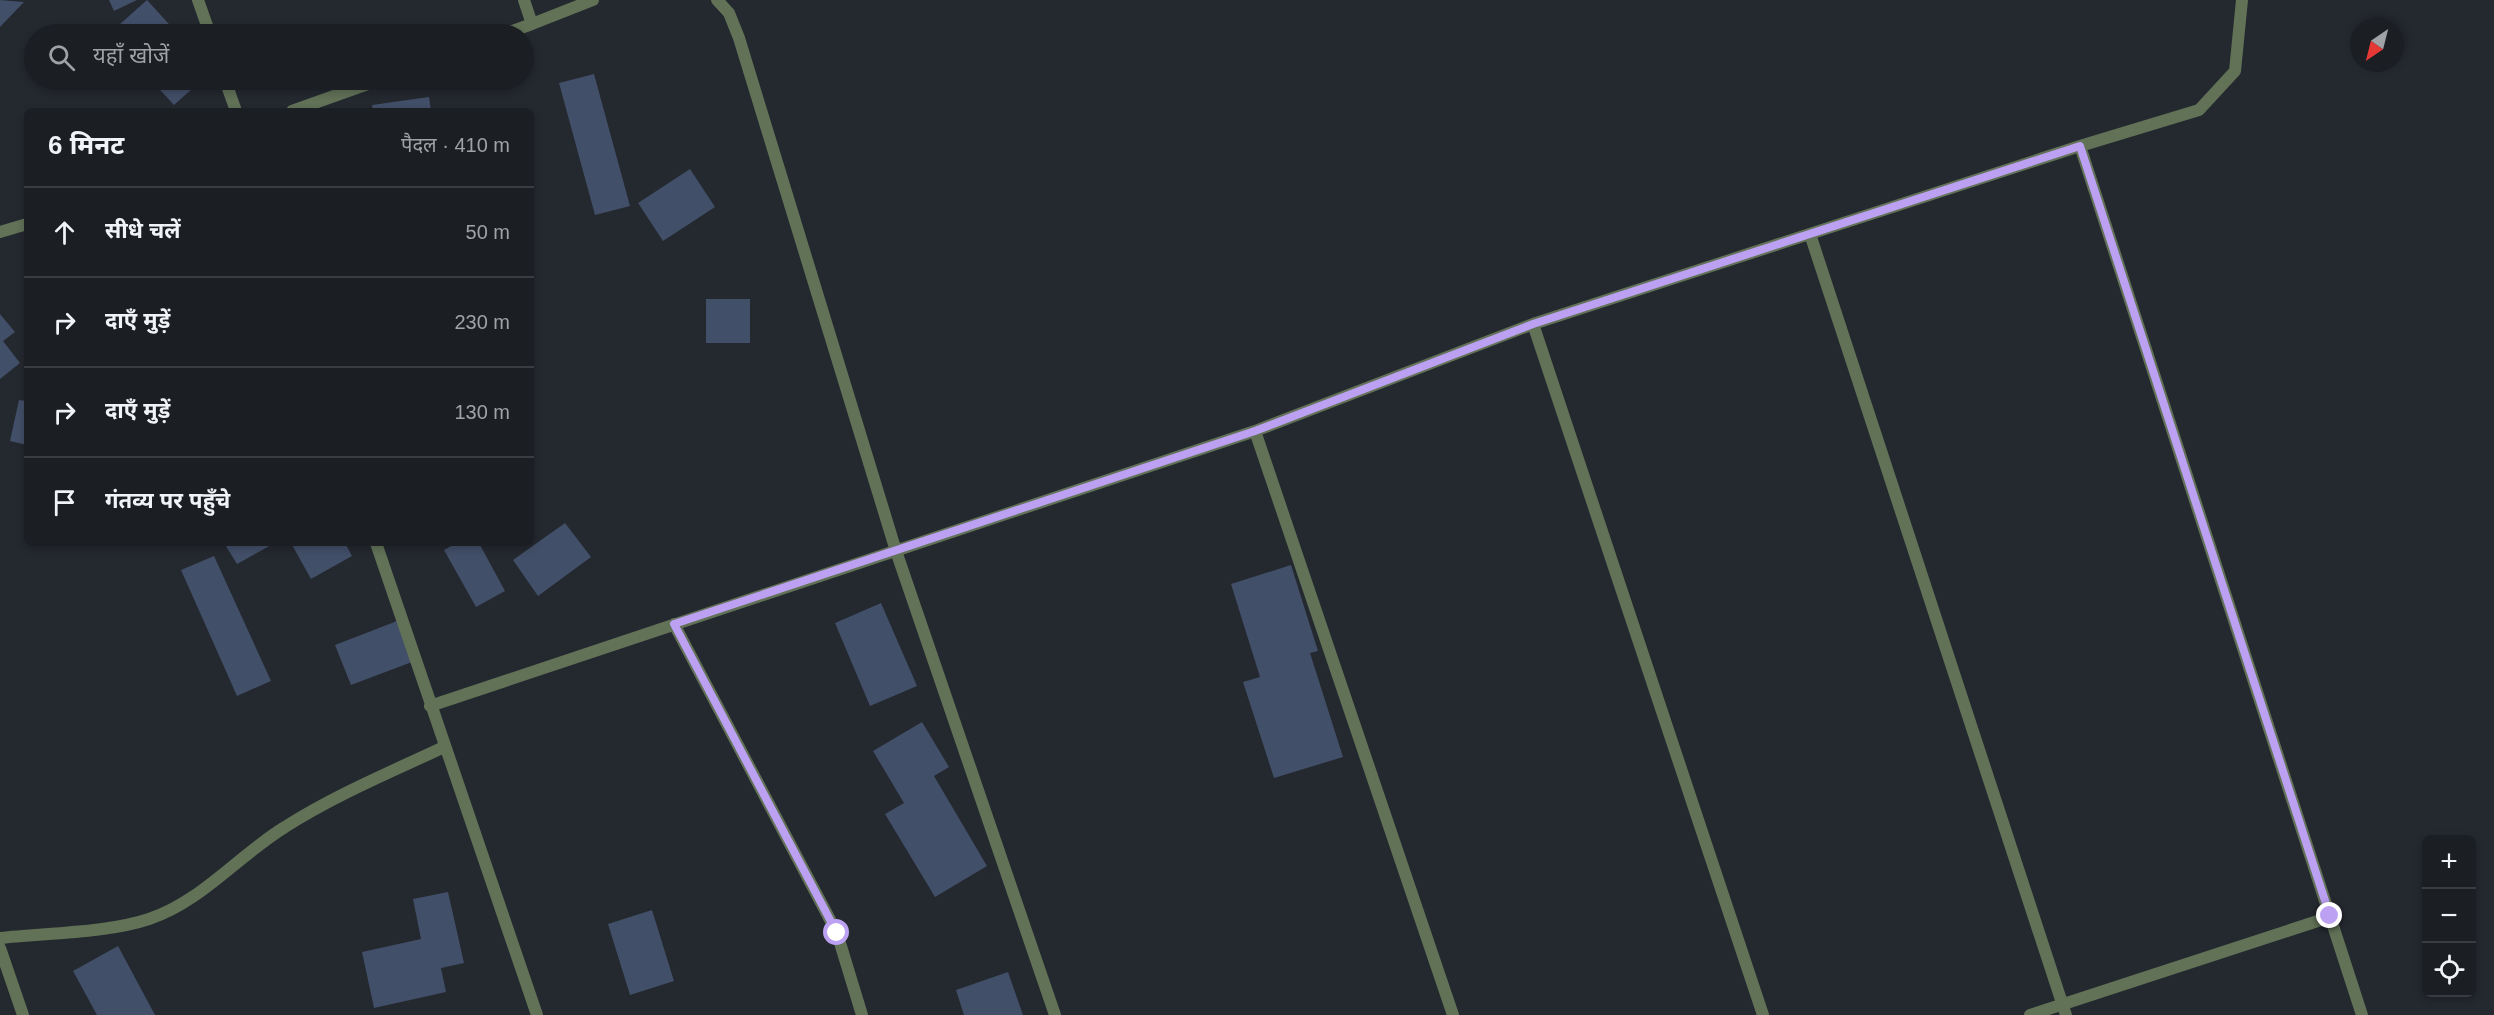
<!DOCTYPE html>
<html lang="hi">
<head>
<meta charset="utf-8">
<style>
	:root { --surface:#1b1e23; --page:#282b30; --text:#f1f3f6; --muted:#a0a2a6; --line:#393c41 }
	body { margin:0; font-family:Helvetica,"Noto Sans Devanagari",sans-serif; background:var(--page); color:var(--text) }
	.controls { position:absolute; right:18px; bottom:18px; display:grid; overflow:hidden; border-radius:9px; box-shadow:0 3px 9px #0003 }
	.controls button { width:54px; height:54px; display:grid; place-items:center; padding:0; border:0; border-bottom:2px solid var(--line); background:var(--surface); color:var(--text); font:30px sans-serif }
	.compass { position:absolute; left:2350px; top:18px; width:54px; height:54px; border-radius:50%; background:var(--surface); box-shadow:0 3px 9px #0003; rotate:215deg }
	.stop { position:absolute; width:18px; height:18px; margin:-14px; border:4px solid #bca0f2; border-radius:50%; background:#fff }
	.stop.end { background:#bca0f2; border-color:#fff; box-shadow:0 2px 6px #0008 }
	.list { margin:0; padding:0; list-style:none }
	h2 { display:flex; justify-content:space-between; align-items:center; height:78px; margin:0; padding:0 24px; font-size:26px }
	h2 small { font-size:20px; font-weight:400; color:var(--muted) }
	.list li { display:grid; grid-template-columns:39px 1fr auto; gap:18px; align-items:center; box-sizing:border-box; height:90px; padding:0 24px; border-top:2px solid var(--line) }
	.list b { display:block; font-size:22px; white-space:nowrap }
	.list em { font-size:20px; font-style:normal; color:var(--muted) }
	.icon { flex:none; width:33px; height:33px; fill:none; stroke:currentColor; stroke-width:2; stroke-linecap:round; stroke-linejoin:round }
	.map { position:relative; flex:none; width:2494px; height:1015px; overflow:hidden }
	.search { position:absolute; background:var(--surface); box-shadow:0 3px 9px #0003; left:24px; top:24px; width:510px; height:66px; display:flex; align-items:center; gap:15px; box-sizing:border-box; padding:0 21px; border-radius:33px; color:var(--muted); font-size:22px }
	.panel { position:absolute; background:var(--surface); box-shadow:0 3px 9px #0003; left:24px; top:108px; width:510px; height:438px; border-radius:9px }
	.map>svg:first-child { display:block }
	.building { fill:#424f68 }
	.lines { fill:none; stroke-linecap:round; stroke-linejoin:round }
	.minor { stroke:#617257; stroke-width:12 }
	.route { stroke:#bca0f2; stroke-width:8 }
</style>
</head>
<body>
<div class="map">
<svg width="2494" height="1015" viewBox="0 0 2494 1015">
	<rect width="100%" height="100%" fill="#24282f"/>
	<path class="building" d="M0,0l24,2 -24,25z
		M109,0h28l-23,11z
		M147,0l31,34h-67l-1,-1z
		M594,74l36,132 -35,9 -36,-132z
		M151,80h51l-28,25z
		M429,97l2,14h-58l-1,-6z
		M690,169l25,38 -52,34 -25,-38z
		M706,299h44v44h-44z
		M0,314l15,18 -12,9 17,22 -20,16z
		M19,400l8,1v44l-17,-4z
		M565,523l26,34 -53,39 -25,-36z
		M224,543h51l-38,21z
		M291,543h54l7,13 -41,23z
		M457,543h22l26,48 -29,16 -32,-57z
		M214,556l57,125 -34,15 -56,-126z
		M1291,565l27,86 -8,2 33,104 -69,21 -31,-96 17,-5 -29,-93z
		M881,603l36,83 -47,20 -35,-83z
		M397,621l15,41 -61,23 -16,-40z
		M922,722l27,45 -15,9 53,90 -52,31 -50,-83 19,-11 -31,-52z
		M448,892l16,71 -23,5 5,24 -72,16 -12,-56 59,-13 -8,-40z
		M652,910l22,71 -44,14 -22,-71z
		M118,946l37,69h-58l-24,-44z
		M1008,972l15,43h-59l-8,-25z"/>
	<g class="lines">
		<path class="minor" d="M198,0l12,34
			M524,0l8,24 61,-24
			M717,0l12,13 10,25 157,513 159,464
			M504,34l28,-10
			M225,80l11,31
			M292,111l87,-31
			M2080,146l282,869
			M0,232l27,-8
			M1810,234l256,781
			M1533,324l230,691
			M1255,431l198,584
			M376,543l161,472
			M674,624l163,309 25,82
			M430,706l825,-275 278,-107 547,-178 119,-36 36,-39 7,-71
			M0,938c44,-5 108,-5 149,-19 52,-17 90,-64 136,-92 50,-32 106,-55 159,-80
			M0,948l23,67
			M2030,1015l300,-98"/>
	</g>
	<g class="lines">
		<path class="route" d="M837,933l-163,-309 581,-193 278,-107 547,-178 250,770"/>
	</g>
</svg>
<div class="controls">
<button>+</button>
<button>−</button>
<button><svg class="icon" aria-label="locate" viewBox="0 0 24 24"><circle cx="12" cy="12" r="6"/><path d="M12 2v4M12 18v4M2 12h4M18 12h4"/></svg></button>
</div>
<svg class="compass" viewBox="-18 -18 36 36"><path d="M0-13l5 13h-10z" fill="#e53935"/><path d="M0 13l5-13h-10z" fill="#a0a2a6"/></svg>
<div class="stop" style="left:837px;top:933px"></div>
<div class="stop end" style="left:2330px;top:916px"></div>
<div class="search"><svg class="icon" aria-label="search" viewBox="0 0 24 24"><circle cx="10" cy="10" r="6"/><path d="M15 15l6 6"/></svg>यहाँ खोजें</div>
<section class="panel">
<h2>6 मिनट<small>पैदल · 410 m</small></h2>
<ul class="list">
<li><svg class="icon" aria-label="ahead" viewBox="0 0 24 24"><path d="M12 20V5M6 11l6-6 6 6"/></svg><div><b>सीधे चलें</b></div><em>50 m</em></li>
<li><svg class="icon" aria-label="right" viewBox="0 0 24 24"><path d="M7 20v-9h11M14 6l5 5-5 5"/></svg><div><b>दाएँ मुड़ें</b></div><em>230 m</em></li>
<li><svg class="icon" aria-label="right" viewBox="0 0 24 24"><path d="M7 20v-9h11M14 6l5 5-5 5"/></svg><div><b>दाएँ मुड़ें</b></div><em>130 m</em></li>
<li><svg class="icon" aria-label="arrive" viewBox="0 0 24 24"><path d="M6 21V4h12l-3 4 3 4H6"/></svg><div><b>गंतव्य पर पहुँचे</b></div></li>
</ul>
</section>
</div>
</body>
</html>
